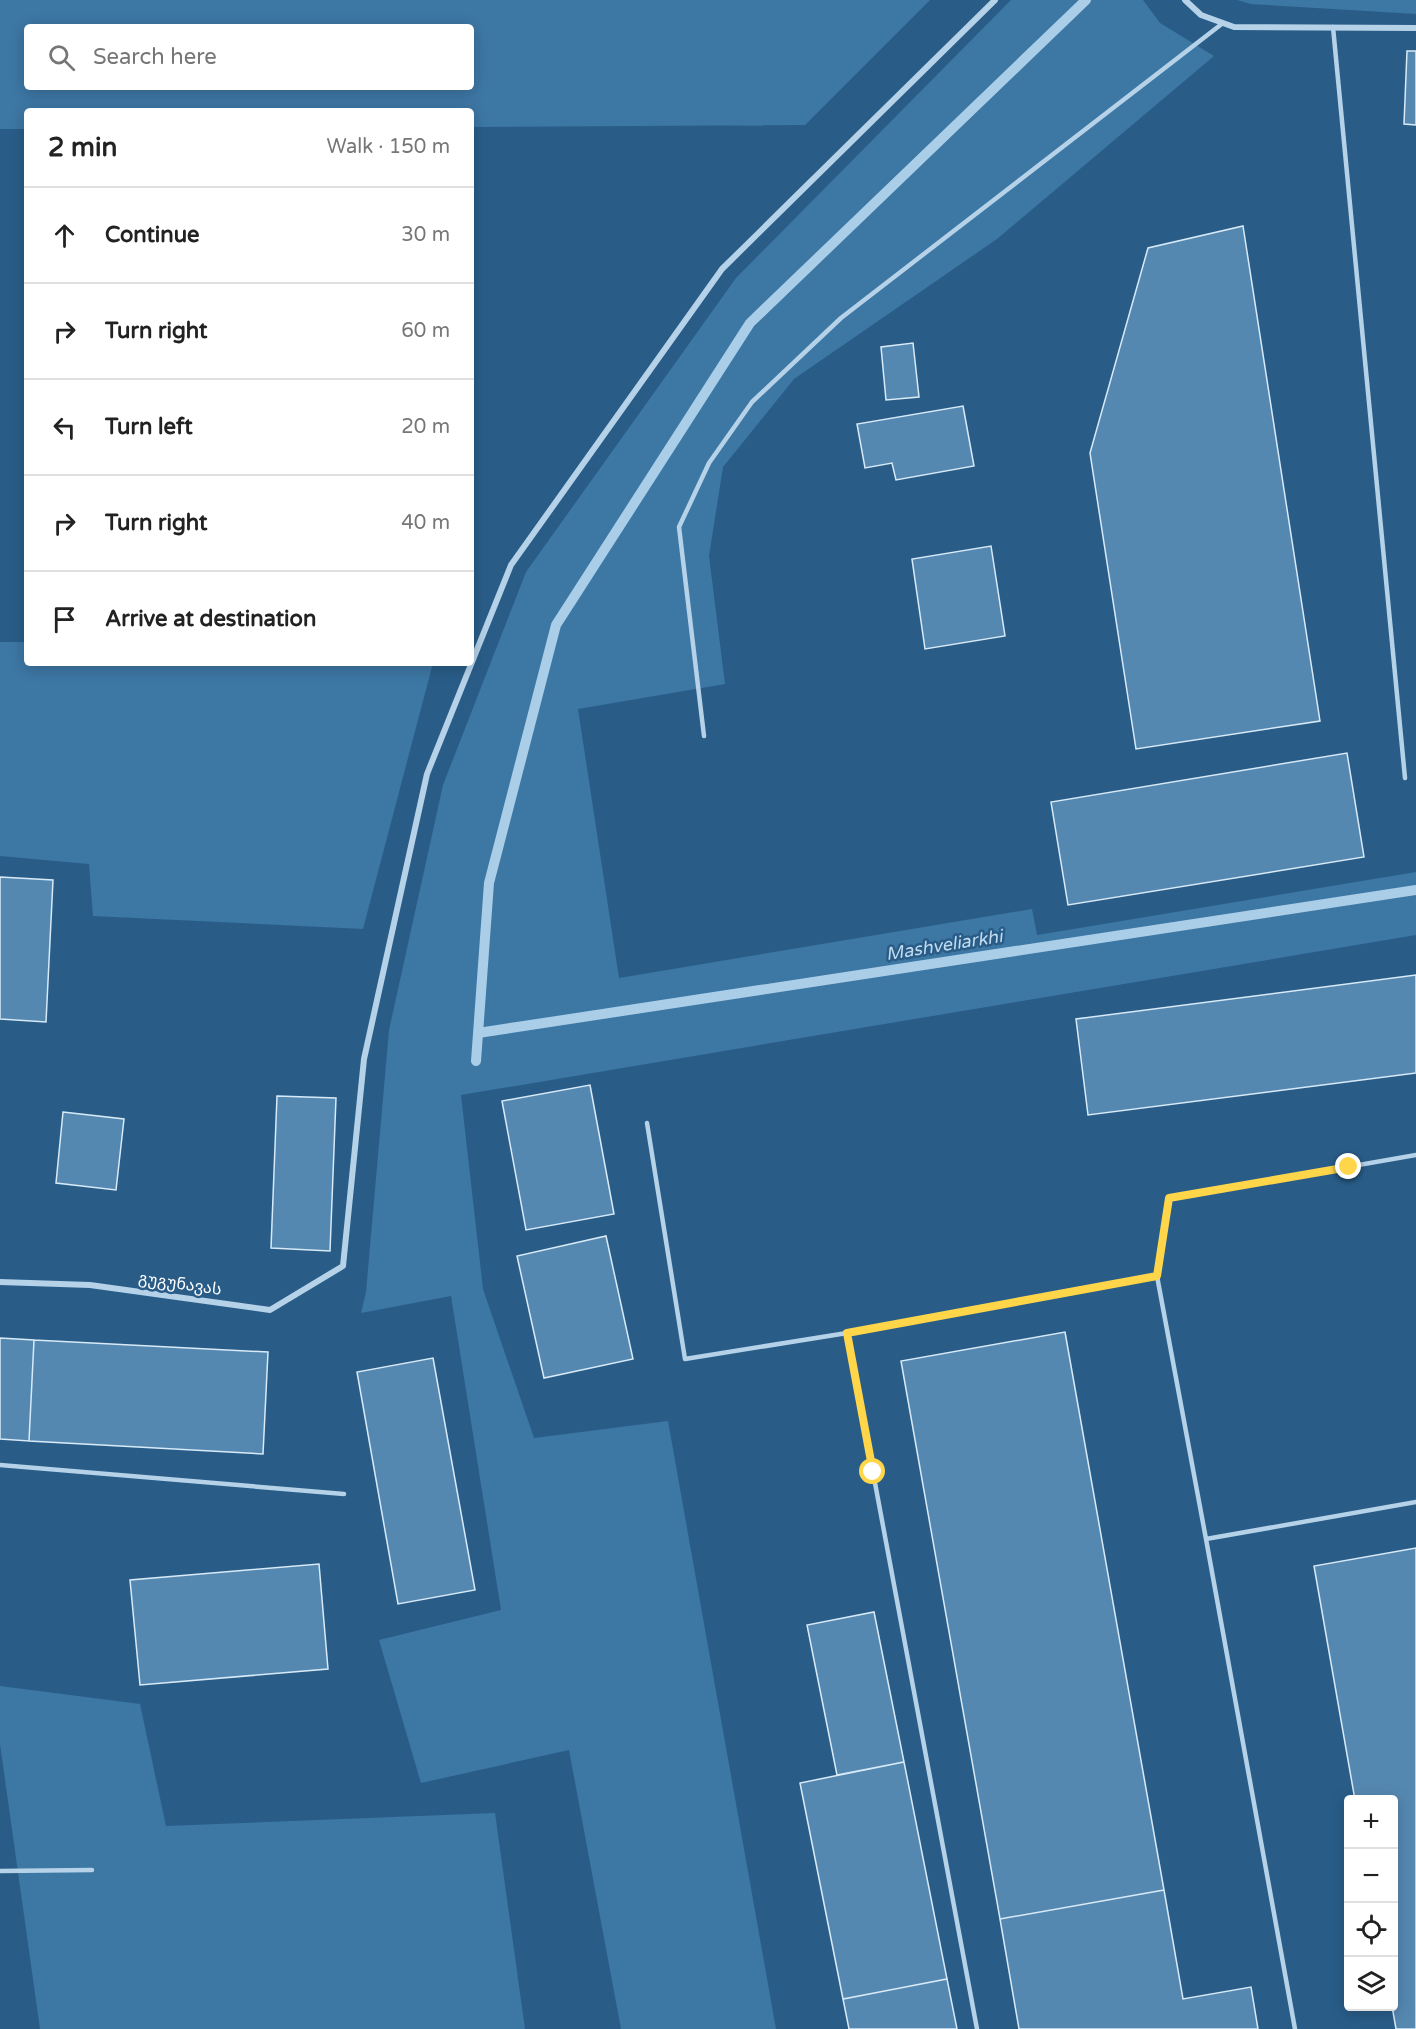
<!DOCTYPE html>
<html lang="en">
<head>
<meta charset="utf-8">
<style>
	:root { --surface:#fff; --page:#f6f6f6; --text:#222; --muted:#767676; --line:#e0e0e0 }
	body { margin:0; font-family:"Varela Round","Noto Sans Georgian",sans-serif; background:var(--page); color:var(--text) }
	.controls { position:absolute; right:18px; bottom:18px; display:grid; overflow:hidden; border-radius:6px; box-shadow:0 3px 15px #0003 }
	.controls button { width:54px; height:54px; display:grid; place-items:center; padding:0; border:0; border-bottom:2px solid var(--line); background:var(--surface); color:var(--text); font:30px sans-serif }
	.stop { position:absolute; width:18px; height:18px; margin:-14px; border:4px solid #ffd54a; border-radius:50%; background:#fff }
	.stop.end { background:#ffd54a; border-color:#fff; box-shadow:0 2px 6px #0008 }
	.list { margin:0; padding:0; list-style:none }
	h2 { display:flex; justify-content:space-between; align-items:center; height:78px; margin:0; padding:0 24px; font-size:26px }
	h2 small { font-size:20px; font-weight:400; color:var(--muted) }
	.list li { display:grid; grid-template-columns:39px 1fr auto; gap:18px; align-items:center; box-sizing:border-box; height:96px; padding:0 24px; border-top:2px solid var(--line) }
	.list b { display:block; font-size:22px; white-space:nowrap }
	.list em { font-size:20px; font-style:normal; color:var(--muted) }
	.icon { flex:none; width:33px; height:33px; fill:none; stroke:currentColor; stroke-width:2; stroke-linecap:round; stroke-linejoin:round }
	.map { position:relative; flex:none; width:1416px; height:2029px; overflow:hidden }
	.search { position:absolute; background:var(--surface); box-shadow:0 3px 15px #0003; left:24px; top:24px; width:450px; height:66px; display:flex; align-items:center; gap:15px; box-sizing:border-box; padding:0 21px; border-radius:6px; color:var(--muted); font-size:22px }
	.panel { position:absolute; background:var(--surface); box-shadow:0 3px 15px #0003; left:24px; top:108px; width:450px; height:558px; border-radius:6px }
	.map>svg:first-child { display:block }
	.green { fill:#3d77a4; fill-rule:evenodd }
	.lines { fill:none; stroke-linecap:round; stroke-linejoin:round }
	.stream { stroke:#aacee8; stroke-width:10 }
	.building { fill:#5588b1; stroke:#d8eaf7; stroke-width:1.5 }
	.service { stroke:#b5d2e8; stroke-width:4.5 }
	.minor { stroke:#b5d2e8; stroke-width:6 }
	.route { stroke:#ffd54a; stroke-width:8 }
	.labels { text-anchor:middle; dominant-baseline:central; stroke-width:5; stroke-linejoin:round; paint-order:stroke }
	.street-label { font-size:16px; fill:#fff; stroke:#295d88 }
	.water-label { font-size:18px; font-style:italic; fill:#c1dbef; stroke:#295d88 }
</style>
</head>
<body>
<div class="map">
<svg width="1416" height="2029" viewBox="0 0 1416 2029">
	<rect width="100%" height="100%" fill="#295d88"/>
	<path class="green" d="M0,0h930l-125,125 -334,2v-16h-444v18h-27zM27,27h444v60h-444z
		M1011,0h132l17,23 54,33 -217,183 -203,140 -71,88 -14,89 16,128 -147,25 41,269 413,-69 5,26 379,-63v63l-955,160 22,194 51,149 134,-17 108,608h-155l-52,-279 -148,33 -42,-143 122,-30 -50,-314 -90,17 5,-21 23,-262 54,-245 83,-213 210,-294z
		M1237,0h179v14l-165,-10z
		M0,642h27v21h406l-70,266 -270,-13 -4,-52 -89,-8z
		M0,1686l140,18 26,122 329,-13 30,216h-485l-40,-285z"/>
	<g class="lines">
		<path class="stream" d="M478,1033l938,-143
			M476,1061l13,-178 67,-258 194,-302 336,-323"/>
	</g>
	<path class="building" d="M1407,51h9v74l-12,-1z
		M1243,226l77,495 -184,28 -46,-296 58,-205z
		M913,343l6,54 -33,3 -5,-53z
		M963,406l11,60 -78,14 -4,-17 -27,5 -8,-44z
		M991,546l14,90 -80,13 -13,-90z
		M1347,753l17,104 -296,48 -17,-103z
		M0,877l53,3 -7,142 -46,-3z
		M1416,975v98l-328,42 -12,-96z
		M590,1085l24,129 -88,16 -24,-129z
		M277,1096l59,2 -6,153 -59,-3z
		M63,1112l61,7 -8,71 -60,-7z
		M606,1236l27,123 -89,19 -27,-122z
		M1065,1332l99,558 -164,29 -99,-558z
		M0,1338l34,2 -5,101 -29,-2z
		M34,1340l234,12 -5,102 -234,-13z
		M433,1358l42,232 -77,14 -41,-232z
		M1416,1548v481h-20l-4,-23h2v-206h-39l-41,-234z
		M319,1564l9,105 -188,16 -10,-105z
		M874,1612l30,150 -67,13 -30,-150z
		M904,1762l43,217 -104,20 -43,-216z
		M1164,1890l19,109 68,-12 7,42h-239l-19,-110z
		M947,1979l10,50h-108l-6,-30z"/>
	<g class="lines">
		<path class="service" d="M1333,27l72,751
			M704,736l-25,-209 30,-64 43,-61 89,-84 382,-295
			M647,1123l38,236 162,-26
			M1157,1276l12,-78 247,-43
			M0,1465l344,29
			M0,1871l92,-1
			M977,2029l-130,-696 310,-57 49,263
			M1295,2029l-89,-490 210,-37"/>
		<path class="minor" d="M1185,0l16,15 33,12 182,1
			M0,1282l90,3 180,25 73,-44 21,-207 63,-285 84,-209 211,-296 273,-269"/>
	</g>
	<g class="lines">
		<path class="route" d="M873,1472l-26,-139 310,-57 12,-78 180,-31"/>
	</g>
	<g class="labels">
		<g class="street-label">
			<text transform="translate(180 1284) rotate(8)">გუგუნავას</text>
		</g>
		<g class="water-label">
			<text transform="translate(944 945) rotate(-9)">Mashveliarkhi</text>
		</g>
	</g>
</svg>
<div class="controls">
<button>+</button>
<button>−</button>
<button><svg class="icon" aria-label="locate" viewBox="0 0 24 24"><circle cx="12" cy="12" r="6"/><path d="M12 2v4M12 18v4M2 12h4M18 12h4"/></svg></button>
<button><svg class="icon" aria-label="layers" viewBox="0 0 24 24"><path d="M12 4l9 5-9 5-9-5zM3 14l9 5 9-5"/></svg></button>
</div>
<div class="stop" style="left:873px;top:1472px"></div>
<div class="stop end" style="left:1349px;top:1167px"></div>
<div class="search"><svg class="icon" aria-label="search" viewBox="0 0 24 24"><circle cx="10" cy="10" r="6"/><path d="M15 15l6 6"/></svg>Search here</div>
<section class="panel">
<h2>2 min<small>Walk · 150 m</small></h2>
<ul class="list">
<li><svg class="icon" aria-label="ahead" viewBox="0 0 24 24"><path d="M12 20V5M6 11l6-6 6 6"/></svg><div><b>Continue</b></div><em>30 m</em></li>
<li><svg class="icon" aria-label="right" viewBox="0 0 24 24"><path d="M7 20v-9h11M14 6l5 5-5 5"/></svg><div><b>Turn right</b></div><em>60 m</em></li>
<li><svg class="icon" aria-label="left" viewBox="0 0 24 24"><path d="M17 20v-9H6M10 6l-5 5 5 5"/></svg><div><b>Turn left</b></div><em>20 m</em></li>
<li><svg class="icon" aria-label="right" viewBox="0 0 24 24"><path d="M7 20v-9h11M14 6l5 5-5 5"/></svg><div><b>Turn right</b></div><em>40 m</em></li>
<li><svg class="icon" aria-label="arrive" viewBox="0 0 24 24"><path d="M6 21V4h12l-3 4 3 4H6"/></svg><div><b>Arrive at destination</b></div></li>
</ul>
</section>
</div>
</body>
</html>
